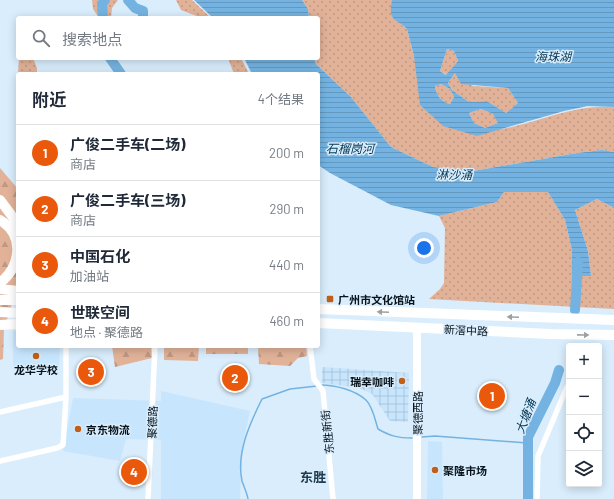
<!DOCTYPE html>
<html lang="zh">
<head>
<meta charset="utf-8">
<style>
	:root { --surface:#fff; --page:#f2f2f3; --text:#1f2937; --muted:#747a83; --line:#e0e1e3; --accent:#ea580c }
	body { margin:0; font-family:Barlow,"Noto Sans SC",sans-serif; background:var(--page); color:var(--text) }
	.controls { position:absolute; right:12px; bottom:12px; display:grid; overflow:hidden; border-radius:4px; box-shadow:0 2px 10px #0003 }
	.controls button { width:36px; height:36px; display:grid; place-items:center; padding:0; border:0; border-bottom:1px solid var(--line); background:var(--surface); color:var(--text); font:20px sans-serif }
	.you { position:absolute; left:424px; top:248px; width:14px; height:14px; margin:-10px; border:3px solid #fff; border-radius:50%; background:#1a73e8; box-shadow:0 0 0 6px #1a73e833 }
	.badge { display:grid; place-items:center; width:26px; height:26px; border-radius:50%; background:var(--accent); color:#fff; font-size:13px; font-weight:700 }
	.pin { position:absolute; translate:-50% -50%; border:2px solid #fff; box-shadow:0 1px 4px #0006 }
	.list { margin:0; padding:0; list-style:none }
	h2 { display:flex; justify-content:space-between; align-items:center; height:52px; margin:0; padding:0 16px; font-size:17px }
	h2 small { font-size:13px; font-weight:400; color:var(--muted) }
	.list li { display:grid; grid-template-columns:26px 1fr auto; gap:12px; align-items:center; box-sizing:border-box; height:56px; padding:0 16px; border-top:1px solid var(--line) }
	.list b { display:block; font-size:15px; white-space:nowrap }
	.list p { margin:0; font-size:13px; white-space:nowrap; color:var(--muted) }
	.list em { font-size:13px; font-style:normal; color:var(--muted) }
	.icon { flex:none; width:22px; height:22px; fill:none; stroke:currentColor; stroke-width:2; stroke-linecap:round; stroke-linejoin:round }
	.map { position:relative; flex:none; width:614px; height:499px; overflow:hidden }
	.search { position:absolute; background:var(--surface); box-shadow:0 2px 10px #0003; left:16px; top:16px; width:304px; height:44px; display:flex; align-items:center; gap:10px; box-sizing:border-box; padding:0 14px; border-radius:4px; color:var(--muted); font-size:15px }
	.panel { position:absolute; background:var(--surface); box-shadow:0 2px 10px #0003; left:16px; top:72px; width:304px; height:276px; border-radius:4px }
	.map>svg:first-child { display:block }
	.built { fill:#c7e6fe }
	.industrial { fill:url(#industrial-grid) }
	.green { fill:url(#green-dots) }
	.forest { fill:url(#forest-firs) }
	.water { fill:url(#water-rules); fill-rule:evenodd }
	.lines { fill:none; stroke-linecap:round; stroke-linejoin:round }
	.stream { stroke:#74b3e1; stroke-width:1.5 }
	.river { stroke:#74b3e1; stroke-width:10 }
	.street { stroke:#fff; stroke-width:5.5 }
	.secondary { stroke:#fff; stroke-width:8 }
	.highway { stroke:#fff; stroke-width:10 }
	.oneway { fill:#9ca1a4 }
	.poi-dot { fill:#bf5f1a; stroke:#d9edfc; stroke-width:1.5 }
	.labels { text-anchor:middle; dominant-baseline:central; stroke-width:3; stroke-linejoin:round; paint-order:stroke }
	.poi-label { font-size:11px; font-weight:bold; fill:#08131b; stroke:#d9edfc; text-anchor:start }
	.street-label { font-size:11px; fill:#08131b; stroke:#d9edfc }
	.water-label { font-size:12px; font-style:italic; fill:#003553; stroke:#d9edfc }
	.quarter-label { font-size:13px; font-weight:bold; fill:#203c50; stroke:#d9edfc }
</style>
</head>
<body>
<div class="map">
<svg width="614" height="499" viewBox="0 0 614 499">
	<defs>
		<pattern id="industrial-grid" width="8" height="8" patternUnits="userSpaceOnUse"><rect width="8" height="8" fill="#c7e6fe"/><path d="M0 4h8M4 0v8" fill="none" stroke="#a9c4d9"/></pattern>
		<pattern id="green-dots" width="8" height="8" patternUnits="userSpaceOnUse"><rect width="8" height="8" fill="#e1b298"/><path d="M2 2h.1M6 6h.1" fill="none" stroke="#c09882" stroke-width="1.8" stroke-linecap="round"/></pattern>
		<pattern id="forest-firs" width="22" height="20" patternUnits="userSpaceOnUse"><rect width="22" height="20" fill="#e1b298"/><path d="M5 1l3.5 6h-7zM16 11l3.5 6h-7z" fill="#c09882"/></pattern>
		<pattern id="water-rules" width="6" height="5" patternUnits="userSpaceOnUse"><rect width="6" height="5" fill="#74b3e1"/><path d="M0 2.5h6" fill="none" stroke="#6399c0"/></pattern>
	</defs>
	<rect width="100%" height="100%" fill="#d9edfc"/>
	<path class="built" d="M13,331h5v15h42l-1,22 -46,-1z
		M161,391l89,20 -8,37 -2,51h-79v-59l-35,-1 -6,22 -57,-10 10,-53 88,3z
		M428,441l14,1 1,57h-16z"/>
	<path class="industrial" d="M322,367l87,6 -1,49 -18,-1 -18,-27 -13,-6 -37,-5z"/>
	<path class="green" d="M92,0h26l-6,8 -1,10h-12l-6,-9z
		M176,0h16l19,18h-9l-21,-8z
		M302,0h90v17l15,12 7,27 29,70c16,1 51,5 64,2 37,-8 69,-24 107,-21v45l-12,-2 -25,3 -104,18 -40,-4 -42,-20 -40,-50 -35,-33 -2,-6h4v-40h-9l-1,-9z
		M447,49l7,2 4,10 -11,14 -7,-4z
		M19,58h14l4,10v6h-19z
		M228,58h13l8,16h-15z
		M455,73l18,13 35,2 10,15 -12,10 -19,-12 -18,1 -17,-12 -4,-7z
		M441,84l9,5 4,8 -4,7c-9,-2 -14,-9 -15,-18z
		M481,109l12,5 6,9 -14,5 -11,-5 -5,-10z
		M504,192h44l17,28 7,30v25h19l-3,-24 -13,-41 22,-11 17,9v101l-185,-10 11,-10 4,-6 1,-55 -6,-12 58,-14z"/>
	<path class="forest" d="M0,168l18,21v96l-14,44 -1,30 -3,1z
		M112,346h39l1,12 -37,9z
		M164,346h35l-1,15 -34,-1z
		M206,346h42v8h-42z
		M258,346h48l1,10 -9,2 -8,8 -31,-2z"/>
	<path class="water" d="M194,0h108l6,9 1,9h-96z
		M392,0h222v107l-26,-1 -24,5 -87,25 -34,-10 -23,-21 -6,-49 -7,-27c-13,-12 -19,-7 -15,-29zM447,49l7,2 4,10 -12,14 -6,-4zM455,73l6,11 47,4 10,15 -12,10 -19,-12 -18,1 -17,-12 -4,-7zM441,84l9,5 4,8 -4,7c-9,-2 -14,-9 -15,-18zM481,109l12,5 5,9 -13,5 -11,-5 -5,-10z
		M244,58h70l2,6 35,33 40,50 42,20 40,4 104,-18 25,-3 12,2v56l-17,-9 -22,11 13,41 3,25h-19v-26l-7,-30 -17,-28h-44l-7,10 -58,14 -48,-11 -61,-32 -12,-8v-91h-66z"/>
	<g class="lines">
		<path class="stream" d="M321,385c14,0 34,5 45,15 7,7 9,20 12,29 12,7 20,9 34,9
			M422,437l13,-1 92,7
			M248,499c-1,-6 -4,-12 -6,-18 -6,-28 8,-58 20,-82l28,-10 27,-3"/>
		<path class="river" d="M128,0l7,8 8,3v7
			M103,18l-1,-14 3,-4
			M110,58l11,16
			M575,310l3,-48
			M528,499v-62l27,-54 4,-13"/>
		<path class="street" d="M310,346l4,33 9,12 10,108
			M0,412l66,-15
			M0,461l57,-13 6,-3 3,-48v-51
			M148,499l7,-153
			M537,499l1,-43 29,-69"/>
		<path class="secondary" d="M417,327v172"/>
		<path class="highway" d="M0,200l18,24
			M0,220c25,15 21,46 0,63
			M0,289l18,2
			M0,300h18
			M318,309l296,11
			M0,312l18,1
			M318,323l233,11 63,1
			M0,325l18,-1"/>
	</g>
	<defs><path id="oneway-solid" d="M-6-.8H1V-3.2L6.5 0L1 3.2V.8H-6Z"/></defs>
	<g class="oneway">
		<use href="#oneway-solid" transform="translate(383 312) rotate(-177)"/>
		<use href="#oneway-solid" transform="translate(513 317) rotate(-178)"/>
		<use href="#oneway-solid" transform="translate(583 335) rotate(1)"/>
	</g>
	<g class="poi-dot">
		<rect x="326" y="295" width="8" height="8" rx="2"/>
		<circle cx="36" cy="356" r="4"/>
		<circle cx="402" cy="381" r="4"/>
		<circle cx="78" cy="429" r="4"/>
		<circle cx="435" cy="470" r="4"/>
	</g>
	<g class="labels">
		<g class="poi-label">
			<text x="338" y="299">广州市文化馆站</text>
			<text x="36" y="369" text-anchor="middle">龙华学校</text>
			<text x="394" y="381" text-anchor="end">瑞幸咖啡</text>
			<text x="86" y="429">京东物流</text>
			<text x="443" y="470">聚隆市场</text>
		</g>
		<g class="street-label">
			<text transform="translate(466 330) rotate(3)">新滘中路</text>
			<text transform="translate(417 413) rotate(-90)">聚德西路</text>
			<text transform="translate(152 422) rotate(-88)">聚德路</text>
			<text transform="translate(327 432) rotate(-96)">东胜新街</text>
		</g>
		<g class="water-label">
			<text x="553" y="56">海珠湖</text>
			<text x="350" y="148">石榴岗河</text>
			<text transform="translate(454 174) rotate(1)">淋沙涌</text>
			<text transform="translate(525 416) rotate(-69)">大塘涌</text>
		</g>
		<g class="quarter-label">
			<text x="313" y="477">东胜</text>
		</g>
	</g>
</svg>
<div class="controls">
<button>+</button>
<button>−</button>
<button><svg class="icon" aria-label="locate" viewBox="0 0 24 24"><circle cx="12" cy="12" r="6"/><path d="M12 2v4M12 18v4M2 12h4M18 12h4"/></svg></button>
<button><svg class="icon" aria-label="layers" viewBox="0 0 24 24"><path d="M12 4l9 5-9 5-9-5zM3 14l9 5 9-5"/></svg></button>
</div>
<div class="you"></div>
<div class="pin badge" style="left:492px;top:396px">1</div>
<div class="pin badge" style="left:235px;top:378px">2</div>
<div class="pin badge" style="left:91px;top:372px">3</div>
<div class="pin badge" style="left:134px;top:472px">4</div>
<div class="search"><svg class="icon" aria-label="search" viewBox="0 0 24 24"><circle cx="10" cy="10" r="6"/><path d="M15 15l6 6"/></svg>搜索地点</div>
<section class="panel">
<h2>附近<small>4个结果</small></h2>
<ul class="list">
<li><span class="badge">1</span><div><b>广俊二手车(二场)</b><p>商店</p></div><em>200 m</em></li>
<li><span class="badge">2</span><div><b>广俊二手车(三场)</b><p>商店</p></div><em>290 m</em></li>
<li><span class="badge">3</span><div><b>中国石化</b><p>加油站</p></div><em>440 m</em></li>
<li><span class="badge">4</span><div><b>世联空间</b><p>地点 · 聚德路</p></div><em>460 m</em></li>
</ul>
</section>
</div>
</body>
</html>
